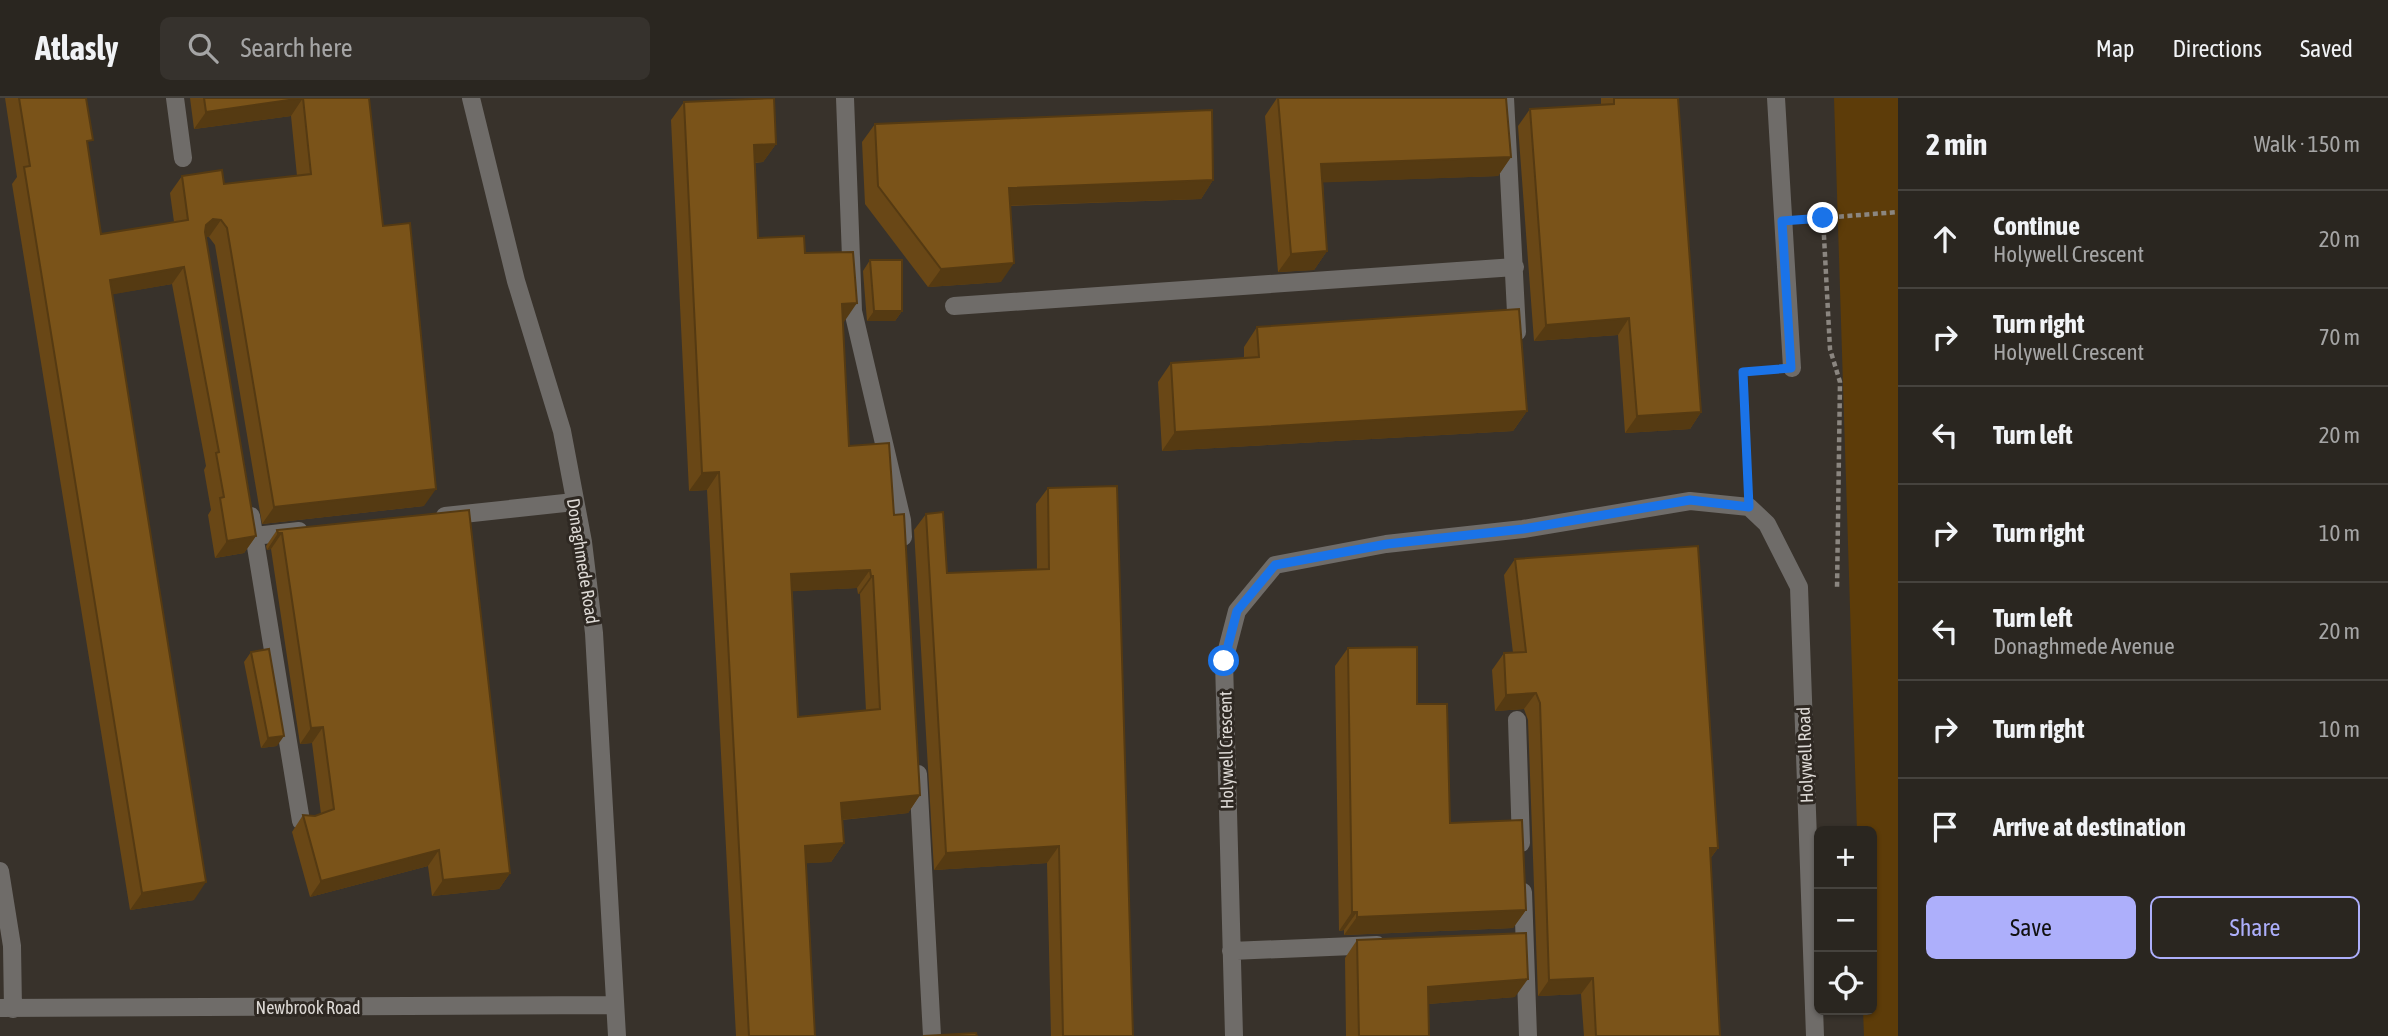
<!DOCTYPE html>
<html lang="en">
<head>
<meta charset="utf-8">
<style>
	:root { --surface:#2a2620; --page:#36322d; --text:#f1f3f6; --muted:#a5a5a5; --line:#46433e; --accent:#adaffb }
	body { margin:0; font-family:"Asap Condensed",sans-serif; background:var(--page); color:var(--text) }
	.controls { position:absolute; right:21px; bottom:21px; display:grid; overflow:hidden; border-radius:10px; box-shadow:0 2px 5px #0004 }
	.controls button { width:63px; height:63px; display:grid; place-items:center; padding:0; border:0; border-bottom:2px solid var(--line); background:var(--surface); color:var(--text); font:35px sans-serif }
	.stop { position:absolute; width:21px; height:21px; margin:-16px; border:5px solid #1a73e8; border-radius:50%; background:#fff }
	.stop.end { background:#1a73e8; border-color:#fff; box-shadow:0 2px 7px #0008 }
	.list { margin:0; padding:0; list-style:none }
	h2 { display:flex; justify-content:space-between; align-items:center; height:91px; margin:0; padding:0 28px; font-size:30px }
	h2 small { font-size:23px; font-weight:400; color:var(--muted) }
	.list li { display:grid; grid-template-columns:46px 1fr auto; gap:21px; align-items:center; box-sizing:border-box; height:98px; padding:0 28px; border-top:2px solid var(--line) }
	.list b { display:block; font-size:26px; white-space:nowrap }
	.list p { margin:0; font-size:23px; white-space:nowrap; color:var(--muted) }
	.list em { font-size:23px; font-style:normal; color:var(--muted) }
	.actions { display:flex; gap:14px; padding:21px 28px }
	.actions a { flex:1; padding:16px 0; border:2px solid var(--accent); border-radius:10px; text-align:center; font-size:24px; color:var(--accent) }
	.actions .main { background:var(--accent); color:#111 }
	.icon { flex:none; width:38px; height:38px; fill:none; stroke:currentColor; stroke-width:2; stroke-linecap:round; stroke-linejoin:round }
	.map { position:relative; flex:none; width:1898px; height:938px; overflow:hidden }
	header { display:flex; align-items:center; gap:42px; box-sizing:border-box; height:98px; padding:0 35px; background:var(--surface); border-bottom:2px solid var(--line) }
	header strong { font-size:33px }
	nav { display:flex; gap:38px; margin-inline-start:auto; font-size:24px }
	.search { width:490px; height:63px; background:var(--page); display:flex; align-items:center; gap:18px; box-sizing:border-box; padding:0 24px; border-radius:10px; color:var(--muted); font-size:26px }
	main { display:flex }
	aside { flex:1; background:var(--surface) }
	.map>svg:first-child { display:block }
	.green { fill:#5d3c09 }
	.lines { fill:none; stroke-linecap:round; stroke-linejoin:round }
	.path { stroke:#8b8680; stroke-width:4.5; stroke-dasharray:5 3.5; stroke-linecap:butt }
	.minor { stroke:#6f6c69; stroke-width:18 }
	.wall { fill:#694716; fill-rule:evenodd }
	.shaded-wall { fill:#553a12 }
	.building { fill:#7a5319; stroke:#553a12; stroke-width:2; fill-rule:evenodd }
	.route { stroke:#1a73e8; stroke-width:9 }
	.labels { text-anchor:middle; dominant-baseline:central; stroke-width:6; stroke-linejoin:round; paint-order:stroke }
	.street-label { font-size:18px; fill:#ddd9d5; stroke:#2e2822 }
</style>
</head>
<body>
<header>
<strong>Atlasly</strong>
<div class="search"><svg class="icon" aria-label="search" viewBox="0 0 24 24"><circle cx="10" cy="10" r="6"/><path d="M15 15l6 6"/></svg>Search here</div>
<nav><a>Map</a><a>Directions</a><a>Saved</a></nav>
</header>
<main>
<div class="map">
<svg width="1898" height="938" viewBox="0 0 1898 938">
	<rect width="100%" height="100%" fill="#38322b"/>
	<path class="green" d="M1834,0h64v938h-34l-1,-26h9v-179h-15z"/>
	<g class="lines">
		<path class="path" d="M1822,120l76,-6
			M1823,120l7,131 10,33 -3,208
			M1748,376l-5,-102 15,-1"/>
		<path class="minor" d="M175,0l8,60
			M471,0l45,183 46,150 21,111 11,91 23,403
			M845,0l8,213 49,209 1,17
			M1505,0l12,234
			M1776,0l16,270
			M954,208l561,-39
			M251,418l50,305
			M445,418l129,-14
			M254,438l45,-5
			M1517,622l4,123
			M918,676l14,262
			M0,773l12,75 1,63
			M1523,794l5,144
			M1231,853l146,-6
			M0,910l615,-3
			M1234,938l-10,-375 13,-50 38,-46 111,-21 137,-15 167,-28 59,6 18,17 32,63 16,449"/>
	</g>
	<path class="wall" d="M5,0h81l2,49 13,87 73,-12 -4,-29 12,-17 42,8 73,-8 -6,-60 -97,13 -4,-31h179l14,128 41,280 -162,18 -47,-279 -6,-8 -3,-1 50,300 -12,17 -29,5 -7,-43 3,-5 -7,-40 2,-4 -34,-182 -60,10 82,606 -64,10 -118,-726 5,-7z
		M1277,0h229l5,59 -13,19 -175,6 4,69 -13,19 -36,2 -13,-156z
		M1601,0h77l23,314 -11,17 -65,4 -7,-98 -84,6 -16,-215 12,-17 71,-4z
		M684,4l92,42 -13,18 -8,1 3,75 47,15 39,69h-1l6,124 45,69 26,280 -12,18 -66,7 2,23 -13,19 -25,1 9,173h-79l-29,-546 -18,1 -18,-371zM857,490l1,6h2l6,117 -68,6 -6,-126z
		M875,26l338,56 -12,19 -191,7 -9,76 -73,5 -63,-83 -3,-62z
		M870,162l32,51 -7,10h-28l-4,-50z
		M1257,229l270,84 -14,20 -351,20 -4,-69 13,-19 73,-5v-11z
		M1048,390l85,548h-82l-4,-173 -113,7 -20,-340 12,-16 21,59 90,-3 -1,-66z
		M469,412l41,363 -11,16 -67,7 -4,-30 -118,31 -18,-65 11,-17 12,1 6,-2 -9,-71 -12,1 -29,-195 -4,1 -1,-4 11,-16z
		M1515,461l203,289 -8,11 10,177h-136l-3,-42 -43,2 -10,-276 -4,-11 -29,2 -3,-41 12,-17h9l-9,-78z
		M1348,550l69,56 33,119 76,87 -13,18 -169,7v-5l-5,1 -4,-265z
		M251,554l26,94 -16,2 -17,-86z
		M1357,842l158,57 -87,7 1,32h-83l-1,-78z"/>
	<path class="shaded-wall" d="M303,0l-12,18 -97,13 12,-17z
		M776,46l-13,18 -22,1 13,-18z
		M1511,59l-13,19 -189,7 12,-19z
		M1213,82l-12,19 -205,7 13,-18z
		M213,121l8,1 -12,17 -8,-1 5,-11z
		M1327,153l-13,19 -36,2 13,-18z
		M1014,165l-13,19 -73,5 13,-18z
		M184,169l-12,17 -74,13 12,-17z
		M857,205l-13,19h-15l13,-18z
		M874,213h28l-7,10h-28z
		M1629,220l-11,17 -84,6 12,-16z
		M1527,313l-14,20 -351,20 13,-19z
		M1701,314l-11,17 -65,4 12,-17z
		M719,374l-12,18 -18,1 13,-18z
		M436,391l-12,17 -162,18 12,-17z
		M278,435h4l-11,16 -4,1z
		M256,438l-12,17 -29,5 12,-17z
		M870,472l-13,18 -78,4 12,-18z
		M871,478h2l-13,18h-2z
		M1536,595l-12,16 -29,2 11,-16z
		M323,629l-11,16 -12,1 11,-16z
		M284,638l-7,10 -16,2 7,-10z
		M920,697l-12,18 -79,8 12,-18z
		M844,745l-13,19 -38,2 12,-18z
		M1059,748l-12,17 -113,7 12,-17z
		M1710,750h8l-12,16z
		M439,752l-11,16 -118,31 11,-16z
		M510,775l-11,16 -67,7 11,-16z
		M206,784l-12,18 -64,10 12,-17z
		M1526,812l-13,18 -169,7 13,-18z
		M1352,814h5l-13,18 -5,1z
		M1593,880l-12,16 -43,2 11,-16z
		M1528,881l-13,18 -100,8 13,-18z"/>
	<path class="building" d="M19,0h67l7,42 -6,1 14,93 87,-14 -6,-44 40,-6 2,14 87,-10 -8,-76 -97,14 -2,-14h165l14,128 27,-3 26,266 -162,18 -47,-279 -6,-8 -8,-1 -7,6 -1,7 51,304 -29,5 -7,-43 4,-1 -8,-44 3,-1 -35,-185 -74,13 96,602 -64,11 -118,-726 6,-1z
		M774,0l2,46 -22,1 4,93 46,-2 1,17 48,-1 4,51 -15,1 7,142 40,-3 5,72 10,-1 16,281 -79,8 3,40 -39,3 10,190h-66l-30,-564 -17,1 -18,-371zM870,472l1,6h2l7,133 -82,8 -7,-143z
		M1278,0h228l5,59 -190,7 6,87 -36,3z
		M1614,0h64l23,314 -64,4 -8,-98 -83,7 -16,-216 84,-5z
		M1212,12l1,70 -204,8 5,75 -73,6 -63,-83 -3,-62z
		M870,162h32v51h-28z
		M1519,211l8,102 -352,21 -4,-69 88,-6 -2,-30z
		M1117,388l16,550h-70l-4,-190 -113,7 -20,-339 17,-2 4,61 102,-4 -1,-81z
		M469,412l41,363 -67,7 -4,-30 -118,31 -18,-66 12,1 19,-7 -11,-82 -12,1 -29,-195h-4l-1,-3z
		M1698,448l20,302h-8l10,188h-124l-3,-58 -44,2 -9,-277 -4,-10 -30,2 -2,-42 22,-1 -11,-93z
		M1417,549v57h30l3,119 72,-3 4,90 -169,7v-5h-5l-4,-264z
		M269,551l15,87 -16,2 -17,-86z
		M1526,835l2,46 -100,8 1,49h-70l-2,-96z
		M976,935l1,3h-54z"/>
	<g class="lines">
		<path class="route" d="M1224,563l13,-50 38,-46 112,-21 136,-15 167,-29 59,7 -6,-135 48,-4 -9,-147 41,-3"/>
	</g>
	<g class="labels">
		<g class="street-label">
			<text transform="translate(583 463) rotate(81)">Donaghmede Road</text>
			<text transform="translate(1226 652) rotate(-91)">Holywell Crescent</text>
			<text transform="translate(1805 657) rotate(-92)">Holywell Road</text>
			<text x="308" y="909">Newbrook Road</text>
		</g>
	</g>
</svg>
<div class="controls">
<button>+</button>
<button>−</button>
<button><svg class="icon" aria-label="locate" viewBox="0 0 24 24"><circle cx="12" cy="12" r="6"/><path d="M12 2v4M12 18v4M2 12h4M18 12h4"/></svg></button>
</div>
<div class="stop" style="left:1224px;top:563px"></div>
<div class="stop end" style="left:1823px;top:120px"></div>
</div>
<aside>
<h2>2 min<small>Walk · 150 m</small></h2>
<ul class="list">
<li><svg class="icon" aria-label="ahead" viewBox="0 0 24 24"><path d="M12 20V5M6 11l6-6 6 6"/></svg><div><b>Continue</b><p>Holywell Crescent</p></div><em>20 m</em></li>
<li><svg class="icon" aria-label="right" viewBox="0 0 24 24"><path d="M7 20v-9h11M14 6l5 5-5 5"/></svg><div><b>Turn right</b><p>Holywell Crescent</p></div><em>70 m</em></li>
<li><svg class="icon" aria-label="left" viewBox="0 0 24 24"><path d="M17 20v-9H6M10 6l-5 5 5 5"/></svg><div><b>Turn left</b></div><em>20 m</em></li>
<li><svg class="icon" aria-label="right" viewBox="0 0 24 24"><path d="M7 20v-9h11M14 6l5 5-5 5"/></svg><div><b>Turn right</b></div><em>10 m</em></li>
<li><svg class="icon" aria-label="left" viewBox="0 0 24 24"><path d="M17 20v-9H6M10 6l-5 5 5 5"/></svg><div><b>Turn left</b><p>Donaghmede Avenue</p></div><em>20 m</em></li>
<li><svg class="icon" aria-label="right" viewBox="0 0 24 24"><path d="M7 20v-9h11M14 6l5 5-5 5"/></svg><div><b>Turn right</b></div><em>10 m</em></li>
<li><svg class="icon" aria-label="arrive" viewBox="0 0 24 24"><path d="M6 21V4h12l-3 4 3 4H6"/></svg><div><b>Arrive at destination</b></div></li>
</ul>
<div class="actions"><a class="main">Save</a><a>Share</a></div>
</aside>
</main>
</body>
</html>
